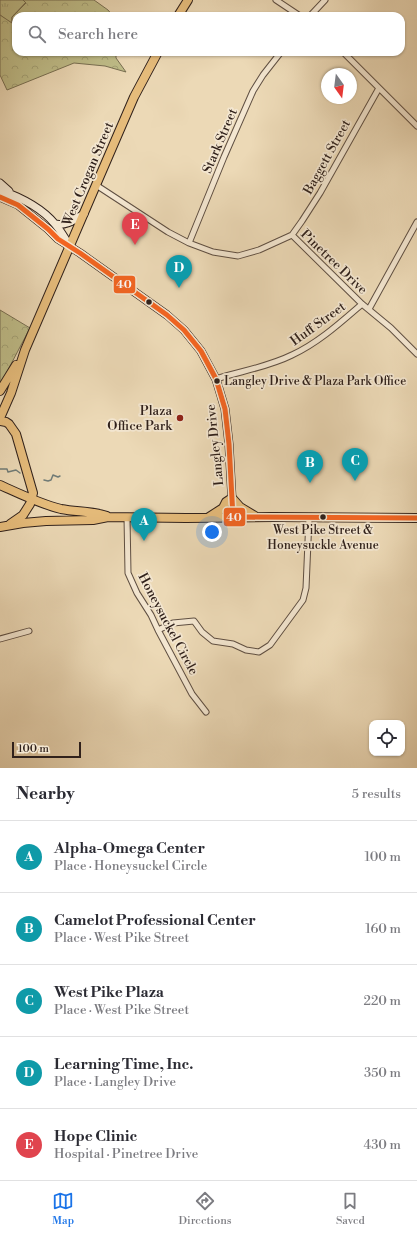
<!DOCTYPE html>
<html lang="en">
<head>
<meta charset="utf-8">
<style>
	:root { --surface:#fff; --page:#f2f2f3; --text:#2b2b33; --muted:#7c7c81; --line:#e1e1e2; --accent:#1a73e8 }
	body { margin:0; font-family:"Libre Bodoni",serif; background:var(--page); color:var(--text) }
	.controls { position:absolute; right:12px; bottom:12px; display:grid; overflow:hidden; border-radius:8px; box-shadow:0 1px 3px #0004 }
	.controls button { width:36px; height:36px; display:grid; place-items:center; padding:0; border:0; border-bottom:1px solid var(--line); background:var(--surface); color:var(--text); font:20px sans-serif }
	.compass { position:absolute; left:321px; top:68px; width:36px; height:36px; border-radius:50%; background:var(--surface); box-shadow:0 1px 3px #0004; rotate:166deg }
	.scale { position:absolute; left:12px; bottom:10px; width:69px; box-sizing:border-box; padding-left:4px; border:2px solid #30211b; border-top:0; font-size:11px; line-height:14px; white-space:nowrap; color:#30211b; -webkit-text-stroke:3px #f3e6d0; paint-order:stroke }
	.you { position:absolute; left:212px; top:532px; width:14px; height:14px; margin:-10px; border:3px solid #fff; border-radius:50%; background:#1a73e8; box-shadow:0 0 0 6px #1a73e833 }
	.badge { display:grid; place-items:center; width:26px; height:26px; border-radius:50%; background:var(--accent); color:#fff; font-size:13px; font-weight:700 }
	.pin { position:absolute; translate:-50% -33px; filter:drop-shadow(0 1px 2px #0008) }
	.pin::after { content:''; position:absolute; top:21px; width:14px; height:12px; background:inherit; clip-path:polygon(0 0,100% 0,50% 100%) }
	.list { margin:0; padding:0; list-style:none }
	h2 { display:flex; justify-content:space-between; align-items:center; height:52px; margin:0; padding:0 16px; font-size:17px }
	h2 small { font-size:13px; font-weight:400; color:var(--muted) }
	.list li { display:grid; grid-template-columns:26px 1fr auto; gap:12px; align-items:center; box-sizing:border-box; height:72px; padding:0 16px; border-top:1px solid var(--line) }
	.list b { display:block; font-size:15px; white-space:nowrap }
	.list p { margin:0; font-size:13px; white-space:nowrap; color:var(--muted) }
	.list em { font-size:13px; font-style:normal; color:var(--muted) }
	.icon { flex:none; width:22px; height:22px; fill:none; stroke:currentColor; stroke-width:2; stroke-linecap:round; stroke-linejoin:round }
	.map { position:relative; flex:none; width:417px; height:768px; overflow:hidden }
	.search { position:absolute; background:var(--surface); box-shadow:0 1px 3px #0004; left:12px; right:12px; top:12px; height:44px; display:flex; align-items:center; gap:10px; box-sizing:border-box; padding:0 14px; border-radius:12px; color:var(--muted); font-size:15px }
	.sheet { height:412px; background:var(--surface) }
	nav { display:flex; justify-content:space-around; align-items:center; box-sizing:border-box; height:56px; border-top:1px solid var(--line); background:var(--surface); font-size:11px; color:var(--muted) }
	nav a { display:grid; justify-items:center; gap:2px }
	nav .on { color:var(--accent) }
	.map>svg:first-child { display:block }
	.grass { fill:url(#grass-tufts); stroke:#786f52 }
	.forest { fill:url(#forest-crowns); stroke:#786f52 }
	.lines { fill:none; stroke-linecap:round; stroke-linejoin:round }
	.stream { stroke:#707c78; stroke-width:1.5 }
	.street-casing { stroke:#5f4f42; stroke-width:7 }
	.secondary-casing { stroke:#30211b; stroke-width:9 }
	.primary-casing { stroke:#30211b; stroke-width:10 }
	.street { stroke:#f3e6d0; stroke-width:5 }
	.secondary { stroke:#f3e6d0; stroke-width:7 }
	.primary { stroke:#e6bc7b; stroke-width:8 }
	.bus-1-casing { stroke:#f3e6d0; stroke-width:8 }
	.bus-1 { stroke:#f26522; stroke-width:5 }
	.bus-dot { fill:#30211b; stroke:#f3e6d0; stroke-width:1.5 }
	.poi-dot { fill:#8f2418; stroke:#f3e6d0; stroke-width:1.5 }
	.labels { text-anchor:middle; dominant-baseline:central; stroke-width:3.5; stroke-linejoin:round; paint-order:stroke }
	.bus-label { font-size:12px; fill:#30211b; stroke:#f3e6d0; text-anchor:start }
	.street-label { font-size:13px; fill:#30211b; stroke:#f3e6d0 }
	.poi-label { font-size:13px; fill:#30211b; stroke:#f3e6d0; text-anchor:end }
	.line-badge { stroke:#f3e6d0; stroke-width:1.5 }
	.badge-label { font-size:11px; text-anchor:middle; font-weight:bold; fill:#fff }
</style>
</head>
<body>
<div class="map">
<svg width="417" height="768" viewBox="0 0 417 768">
	<defs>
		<pattern id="grass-tufts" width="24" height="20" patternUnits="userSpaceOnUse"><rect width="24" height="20" fill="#bfbd89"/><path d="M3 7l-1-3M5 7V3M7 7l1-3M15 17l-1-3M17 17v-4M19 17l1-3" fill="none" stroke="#a4a276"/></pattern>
		<pattern id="forest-crowns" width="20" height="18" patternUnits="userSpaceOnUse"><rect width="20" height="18" fill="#bfbd89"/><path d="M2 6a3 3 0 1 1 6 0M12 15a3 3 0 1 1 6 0" fill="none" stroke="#a4a276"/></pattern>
	</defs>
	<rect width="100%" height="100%" fill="#ecd9b6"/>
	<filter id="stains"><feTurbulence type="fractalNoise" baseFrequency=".005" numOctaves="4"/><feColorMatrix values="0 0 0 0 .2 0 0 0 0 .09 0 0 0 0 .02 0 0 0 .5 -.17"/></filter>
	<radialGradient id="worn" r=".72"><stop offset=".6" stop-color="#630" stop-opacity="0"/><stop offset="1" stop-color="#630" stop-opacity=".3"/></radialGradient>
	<path class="grass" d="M0,0h23l3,2 -14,15v7l-12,-9z"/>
	<path class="forest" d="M23,0h71l14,10 5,6h-97v36h100v6l10,14 -21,-6 -31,-3 -67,27 -7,-15v-60l12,8v-6l14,-14z
		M0,310l30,18 -30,57z"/>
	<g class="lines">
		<path class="stream" d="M0,469h7l1,3 8,-2 4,3
			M44,480l4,1 3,-1 2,-5 5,2 2,-1"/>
		<g class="street-casing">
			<path id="street" d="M276,0l24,16
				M310,16l15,-16
				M343,52l74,74
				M96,185l72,47 21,11 24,9 25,4 21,-6 33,-15 10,-14 18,-28 59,-105
				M292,235l70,69 29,24 26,26
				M189,243l35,-86 29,-66 10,-16 18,-23
				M369,309l48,-87
				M216,379c25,-8 52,-12 76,-24 26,-12 48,-32 70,-51
				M127,517l1,56 9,20 14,22 7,15 34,64 14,18
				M158,630l15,-7 21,-2 8,11 11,9 20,3 13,6 13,2 11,-7 33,-45 3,-12 3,-70
				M0,639l29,-8"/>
		</g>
		<g class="secondary-casing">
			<path id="secondary" d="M0,183l9,8
				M0,190c20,7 41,17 55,34 5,6 10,14 14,21
				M0,197l18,8 30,24 10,10 22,14 87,62 17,15 17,21 15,28 9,30 4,35 4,73
				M55,224c12,2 19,-4 29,-10"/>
		</g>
		<g class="primary-casing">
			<path id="primary" d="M178,16l10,-16
				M0,391l16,-26
				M0,418l11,-25 14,-43 71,-165 38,-88 24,-45
				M0,421l6,1 3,2 7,10 17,59 -3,11 -7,11 -13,9
				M0,485c20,9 40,19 61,24 16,3 31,2 46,7
				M209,517l14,-9 3,-6 6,-4 8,9 15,9
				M0,527l23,-4 23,-2 47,-1 15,-3 78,1 87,-1 144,1"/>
		</g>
		<use href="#street" class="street"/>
		<use href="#secondary" class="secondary"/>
		<use href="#primary" class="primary"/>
		<g class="bus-1-casing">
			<path id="bus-1" d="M0,197l18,8 30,24 10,10 22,14 87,62 17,15 17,21 15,28 9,30 4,35 4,73 184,1"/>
		</g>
		<use href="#bus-1" class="bus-1"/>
	</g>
	<g class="bus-dot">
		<circle cx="149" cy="302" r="3.5"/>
		<circle cx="217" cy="381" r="3.5"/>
		<circle cx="323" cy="517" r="3.5"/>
	</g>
	<circle class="poi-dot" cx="180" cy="418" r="4"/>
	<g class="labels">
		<g class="bus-label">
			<text x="224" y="381">Langley Drive &amp; Plaza Park Office</text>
			<text x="323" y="530" text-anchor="middle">West Pike Street &amp;<tspan x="323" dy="15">Honeysuckle Avenue</tspan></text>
		</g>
		<g class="street-label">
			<text transform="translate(220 141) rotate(-67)">Stark Street</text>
			<text transform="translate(327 157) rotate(-61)">Baggett Street</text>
			<text transform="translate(88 174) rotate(-67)">West Crogan Street</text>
			<text transform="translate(334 262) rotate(44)">Pinetree Drive</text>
			<text transform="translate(318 324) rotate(-36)">Huff Street</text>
			<text transform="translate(215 445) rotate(-96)">Langley Drive</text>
			<text transform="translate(168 624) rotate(62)">Honeysuckel Circle</text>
		</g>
		<g class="poi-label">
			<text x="172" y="411">Plaza<tspan x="172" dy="15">Office Park</tspan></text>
		</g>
	</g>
	<g class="line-badge">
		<rect x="113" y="275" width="23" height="19" rx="4" fill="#f26522"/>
		<rect x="223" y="507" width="23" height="20" rx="4" fill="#f26522"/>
	</g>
	<g class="badge-label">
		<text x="124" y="288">40</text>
		<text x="234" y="521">40</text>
	</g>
	<rect width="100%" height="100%" filter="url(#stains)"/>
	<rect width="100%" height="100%" fill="url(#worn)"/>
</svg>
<div class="controls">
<button><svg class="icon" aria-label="locate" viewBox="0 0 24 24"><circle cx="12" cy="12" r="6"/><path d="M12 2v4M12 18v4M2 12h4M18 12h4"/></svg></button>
</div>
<svg class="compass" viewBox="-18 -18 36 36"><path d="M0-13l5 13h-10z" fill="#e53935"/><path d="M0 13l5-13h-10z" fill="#7c7c81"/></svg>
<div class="scale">100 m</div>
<div class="you"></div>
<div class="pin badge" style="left:144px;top:541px;background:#0f9aa8">A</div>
<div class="pin badge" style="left:310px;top:483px;background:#0f9aa8">B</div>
<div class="pin badge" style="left:355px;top:481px;background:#0f9aa8">C</div>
<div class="pin badge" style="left:179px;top:288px;background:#0f9aa8">D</div>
<div class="pin badge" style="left:135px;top:245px;background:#e0444e">E</div>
<div class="search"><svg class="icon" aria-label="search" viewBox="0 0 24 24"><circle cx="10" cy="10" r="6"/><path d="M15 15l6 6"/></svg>Search here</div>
</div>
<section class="sheet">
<h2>Nearby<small>5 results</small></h2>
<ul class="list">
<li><span class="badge" style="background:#0f9aa8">A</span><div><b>Alpha-Omega Center</b><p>Place · Honeysuckel Circle</p></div><em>100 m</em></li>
<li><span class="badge" style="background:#0f9aa8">B</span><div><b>Camelot Professional Center</b><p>Place · West Pike Street</p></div><em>160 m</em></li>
<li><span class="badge" style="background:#0f9aa8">C</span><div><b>West Pike Plaza</b><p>Place · West Pike Street</p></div><em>220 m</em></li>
<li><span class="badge" style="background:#0f9aa8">D</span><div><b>Learning Time, Inc.</b><p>Place · Langley Drive</p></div><em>350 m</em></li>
<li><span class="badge" style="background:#e0444e">E</span><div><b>Hope Clinic</b><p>Hospital · Pinetree Drive</p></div><em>430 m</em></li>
</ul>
</section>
<nav>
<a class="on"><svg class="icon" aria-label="map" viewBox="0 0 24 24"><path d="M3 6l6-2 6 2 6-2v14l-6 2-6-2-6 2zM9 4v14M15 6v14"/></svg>Map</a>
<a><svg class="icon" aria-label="directions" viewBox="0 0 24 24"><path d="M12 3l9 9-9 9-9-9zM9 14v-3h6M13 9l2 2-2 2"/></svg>Directions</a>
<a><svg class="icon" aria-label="saved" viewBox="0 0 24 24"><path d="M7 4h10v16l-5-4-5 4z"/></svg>Saved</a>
</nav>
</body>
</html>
